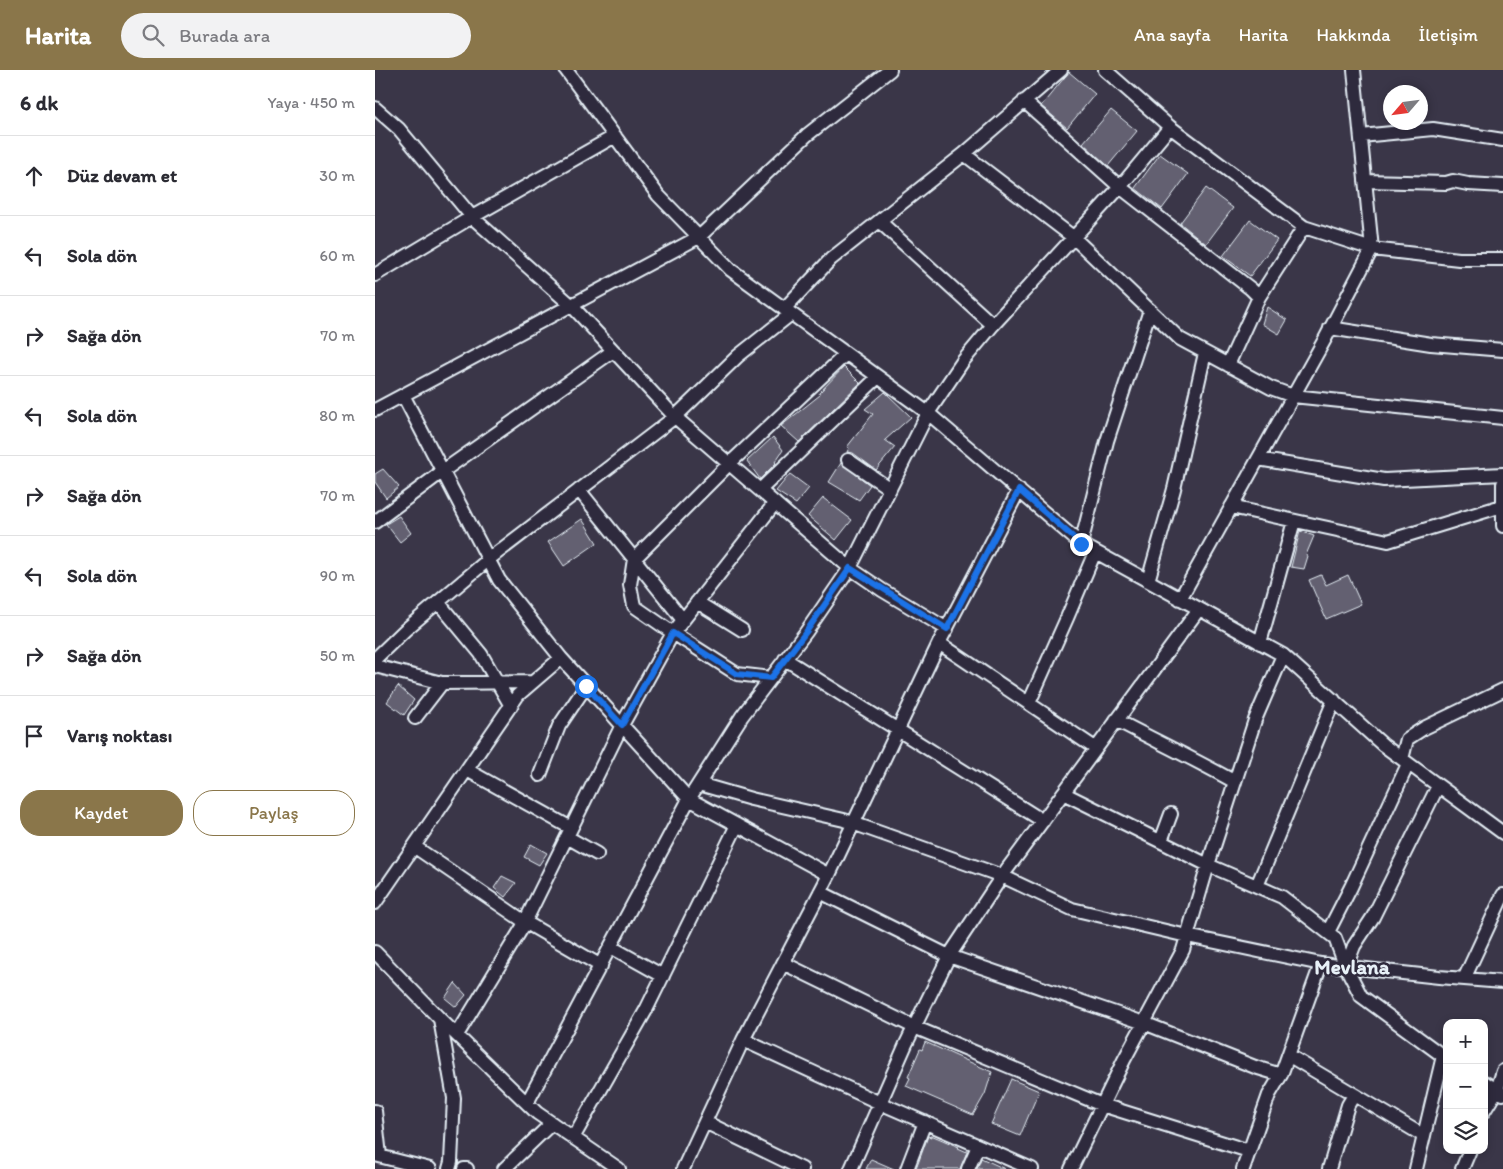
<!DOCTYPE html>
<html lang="tr">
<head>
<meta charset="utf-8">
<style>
	:root { --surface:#fff; --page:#f2f2f3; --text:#2b2b33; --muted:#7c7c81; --line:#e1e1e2; --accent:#8a764a }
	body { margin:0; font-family:Itim,sans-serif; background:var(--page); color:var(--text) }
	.controls { position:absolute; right:15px; bottom:15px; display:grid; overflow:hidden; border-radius:10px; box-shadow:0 2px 8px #0003 }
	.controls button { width:45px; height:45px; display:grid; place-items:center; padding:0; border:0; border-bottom:1px solid var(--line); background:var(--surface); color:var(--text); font:25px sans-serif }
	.compass { position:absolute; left:1008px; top:15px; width:45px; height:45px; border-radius:50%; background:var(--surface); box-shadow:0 2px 8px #0003; rotate:242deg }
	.stop { position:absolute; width:15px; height:15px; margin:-11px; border:4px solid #1a73e8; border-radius:50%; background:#fff }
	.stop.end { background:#1a73e8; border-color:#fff; box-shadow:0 1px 5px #0008 }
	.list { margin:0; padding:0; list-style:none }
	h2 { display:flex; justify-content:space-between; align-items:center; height:65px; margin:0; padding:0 20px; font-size:21px }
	h2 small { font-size:16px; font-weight:400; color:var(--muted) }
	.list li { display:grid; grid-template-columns:32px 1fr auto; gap:15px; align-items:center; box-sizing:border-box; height:80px; padding:0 20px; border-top:1px solid var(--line) }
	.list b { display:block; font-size:19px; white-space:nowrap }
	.list em { font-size:16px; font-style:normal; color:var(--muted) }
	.actions { display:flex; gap:10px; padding:15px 20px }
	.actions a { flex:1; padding:11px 0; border:1px solid var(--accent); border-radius:20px; text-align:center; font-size:18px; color:var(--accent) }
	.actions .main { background:var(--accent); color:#fff }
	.icon { flex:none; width:28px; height:28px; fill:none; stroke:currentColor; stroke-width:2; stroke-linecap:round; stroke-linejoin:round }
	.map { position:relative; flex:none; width:1128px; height:1099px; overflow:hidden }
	header { display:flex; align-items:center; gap:30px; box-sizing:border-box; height:70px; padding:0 25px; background:var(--accent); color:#fff }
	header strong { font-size:24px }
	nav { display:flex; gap:28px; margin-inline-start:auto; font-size:18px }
	.search { width:350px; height:45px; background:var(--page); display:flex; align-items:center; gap:12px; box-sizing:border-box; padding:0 18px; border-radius:28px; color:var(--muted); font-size:19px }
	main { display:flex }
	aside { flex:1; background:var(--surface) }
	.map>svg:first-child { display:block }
	.building { fill:#636171; stroke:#e8f1f8 }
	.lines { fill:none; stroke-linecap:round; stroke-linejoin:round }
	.minor-casing { stroke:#e8f1f8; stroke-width:16 }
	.minor { stroke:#2f2a3d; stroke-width:12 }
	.route { stroke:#1a73e8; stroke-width:6 }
	.labels { text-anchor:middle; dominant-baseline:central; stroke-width:5; stroke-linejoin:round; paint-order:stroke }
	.district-label { font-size:21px; font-weight:bold; fill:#e8f1f8; stroke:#2f2a3d }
</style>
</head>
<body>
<header>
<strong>Harita</strong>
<div class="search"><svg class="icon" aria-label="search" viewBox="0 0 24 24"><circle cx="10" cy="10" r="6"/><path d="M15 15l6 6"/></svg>Burada ara</div>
<nav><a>Ana sayfa</a><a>Harita</a><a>Hakkında</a><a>İletişim</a></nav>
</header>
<main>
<aside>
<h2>6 dk<small>Yaya · 450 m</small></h2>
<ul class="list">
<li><svg class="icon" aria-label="ahead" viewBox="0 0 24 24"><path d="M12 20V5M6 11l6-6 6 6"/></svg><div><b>Düz devam et</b></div><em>30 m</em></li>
<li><svg class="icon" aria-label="left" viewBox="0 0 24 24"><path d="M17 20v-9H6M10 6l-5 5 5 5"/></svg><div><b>Sola dön</b></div><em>60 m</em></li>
<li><svg class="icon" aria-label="right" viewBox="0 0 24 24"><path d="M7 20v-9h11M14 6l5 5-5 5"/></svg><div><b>Sağa dön</b></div><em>70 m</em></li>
<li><svg class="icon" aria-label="left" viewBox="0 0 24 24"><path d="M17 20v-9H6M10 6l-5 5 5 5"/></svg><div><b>Sola dön</b></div><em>80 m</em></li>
<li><svg class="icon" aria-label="right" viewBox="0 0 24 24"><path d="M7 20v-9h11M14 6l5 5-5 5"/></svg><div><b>Sağa dön</b></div><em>70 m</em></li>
<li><svg class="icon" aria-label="left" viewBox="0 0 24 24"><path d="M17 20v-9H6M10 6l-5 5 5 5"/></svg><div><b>Sola dön</b></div><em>90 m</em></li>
<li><svg class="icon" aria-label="right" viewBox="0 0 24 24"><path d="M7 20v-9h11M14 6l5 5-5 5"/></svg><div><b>Sağa dön</b></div><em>50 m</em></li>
<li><svg class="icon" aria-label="arrive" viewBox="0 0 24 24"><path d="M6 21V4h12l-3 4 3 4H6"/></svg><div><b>Varış noktası</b></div></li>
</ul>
<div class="actions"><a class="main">Kaydet</a><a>Paylaş</a></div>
</aside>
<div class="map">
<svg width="1128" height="1099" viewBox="0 0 1128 1099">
	<rect width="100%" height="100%" fill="#3a3648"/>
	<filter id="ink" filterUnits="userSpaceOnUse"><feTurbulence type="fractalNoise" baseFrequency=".02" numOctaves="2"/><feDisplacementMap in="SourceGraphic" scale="10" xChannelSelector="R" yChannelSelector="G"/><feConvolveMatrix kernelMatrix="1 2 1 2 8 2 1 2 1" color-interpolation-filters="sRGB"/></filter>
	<g filter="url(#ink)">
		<path class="building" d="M694,2l26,22 -28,34 -26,-22z
			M736,40l26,21 -29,35 -25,-23z
			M785,84l28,20 -26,35 -27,-21z
			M831,118l27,20 -27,36 -26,-21z
			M875,150l27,20 -27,36 -27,-20z
			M892,237l20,13 -8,14 -17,-10z
			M469,297l16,16 -61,59 -18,-16 39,-31 -1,-2z
			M510,322l26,25 -26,23 10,7 -19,23 -23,-17 -6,-1 2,-4 -2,-1 26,-33 -8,-5z
			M398,367l10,13 -8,12 1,1 -16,16 -13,-18z
			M466,393l29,22 -11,15 -30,-18z
			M8,399l16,18 -13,11 -11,-16v-8z
			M415,404l19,14 -13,16 -20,-13z
			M448,428l29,22 -16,20 -28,-24z
			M24,446l12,17 -11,9 -14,-18z
			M207,449l15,24 -33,23 -16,-24z
			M925,461l14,5 -8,19 2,1 -4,13 -13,-2z
			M946,505l5,10 22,-10 13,29 -35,15 -17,-39z
			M23,616l16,14 -10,15 -17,-13z
			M156,774l16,9 -8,12 -15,-8z
			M127,806l14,7 -11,14 -11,-9z
			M80,913l11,12 -10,12 -11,-9z
			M550,972l67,30 -7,22 -12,21 -67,-29 4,-8 -2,-1 12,-28 2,1z
			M636,1009l28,12 -19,45 -29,-12z
			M556,1065l28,12 -1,1 9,4 -7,17h-44l12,-33 3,1z
			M606,1088l24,11h-28z
			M496,1089l23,10h-28z"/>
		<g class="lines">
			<g class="minor-casing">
				<path id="minor" d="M191,0l92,125 73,75 197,143 153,131 202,111 100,90 120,88
					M730,0l65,57 134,100 68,22 87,10h44
					M0,38l24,21 73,88 99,88 104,112 175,151 32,22 65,39
					M795,57l-50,60 131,102 8,8
					M986,66l72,-7 70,11
					M589,84l109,83 107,102 91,49 22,8 210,22
					M990,111l81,2 7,-2 15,3 35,2
					M504,151l114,104
					M0,205l97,-58 143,-81
					M409,239l47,-50 133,-105 97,-84
					M955,258l101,16 72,6
					M853,295l31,-68 45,-70
					M28,325l96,185 62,78 128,141 140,76
					M0,340l324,-173 108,-102 83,-65
					M883,389l126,21 119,-6
					M473,390l42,29
					M1128,414v42
					M204,420l104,130
					M385,420l118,-113
					M856,437l157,34 114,-35
					M0,452l68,-51 170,-120
					M706,474l26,-103 43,-131
					M773,511l26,-92 31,-136
					M805,529l145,-260 47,-90 -18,-179
					M63,532l43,52 30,52
					M322,532l45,28
					M564,573l156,105
					M885,573l34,-122
					M0,589l30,-29 84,-71 186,-142 63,-61 53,-42
					M410,589l258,162
					M0,596l67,17 91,-1
					M396,608l-34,-4 -64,-41 -39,-27 -4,-21 4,-26 95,-95 117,-110
					M654,633l38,-85 28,-66
					M40,648l27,-35
					M741,650c40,21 80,40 119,62
					M1027,689l5,-20 17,-11 79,-38
					M92,700l104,58
					M165,705l19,-49 27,-40
					M324,714l52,15 93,21 158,56 70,33 115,27 134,28 118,13 64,5
					M688,723l145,72 74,32 53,41 11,29 15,29 86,63
					M192,767l30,17
					M786,771l10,-27
					M40,777l110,75 76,44
					M882,816l77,-186
					M445,822l129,64 195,67 111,44 26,8 40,-111
					M0,833l143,-208 43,-37
					M953,862l23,-45 57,-123
					M236,877l52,29
					M0,882l65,67 97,94 82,56
					M408,893l131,64 188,78 147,46
					M971,897l8,-21 19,-29 65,-131
					M1089,909l39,-84
					M65,949l14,79 -3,64 -2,7
					M82,965l65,-107 100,-203 51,-92 102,-130
					M368,970l137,63 152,66
					M913,985l136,81
					M1109,1012l19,12
					M152,1033l162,-304 53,-83 64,-84 44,-64 78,-155 35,-52 30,-36 127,-138 -96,-86
					M0,1041l5,45
					M1109,1041l13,-21 6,-19
					M330,1052l97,47
					M198,1068l73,-128 91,-185
					M0,1085l55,14
					M89,1099h3
					M129,1099l48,-46
					M308,1099l60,-129 86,-165 110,-232 80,-153
					M476,1099l55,-125 43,-88 53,-80 197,-267
					M532,1099l18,-47
					M593,1099l10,-23
					M696,1099l53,-109 59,-110 25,-85 47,-145 28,-65
					M868,1099l26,-74 12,-20
					M954,1099l19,-64 6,-10
					M1041,1099l27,-113
					M1087,1099l8,-19"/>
			</g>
			<use href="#minor" class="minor"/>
		</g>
	</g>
	<g class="lines" filter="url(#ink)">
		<path class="route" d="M211,616l36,39 51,-92 64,41 34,4 35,-46 44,-64 97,61 72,-139 62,54"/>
	</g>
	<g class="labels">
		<g class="district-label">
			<text x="977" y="896">Mevlana</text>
		</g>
	</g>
</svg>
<div class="controls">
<button>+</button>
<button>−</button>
<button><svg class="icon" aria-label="layers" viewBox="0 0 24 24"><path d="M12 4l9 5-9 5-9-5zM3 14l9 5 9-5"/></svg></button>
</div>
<svg class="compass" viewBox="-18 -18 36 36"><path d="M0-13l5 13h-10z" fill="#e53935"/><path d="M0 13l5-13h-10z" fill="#7c7c81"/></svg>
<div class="stop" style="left:211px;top:616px"></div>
<div class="stop end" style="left:706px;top:474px"></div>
</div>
</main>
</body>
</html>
